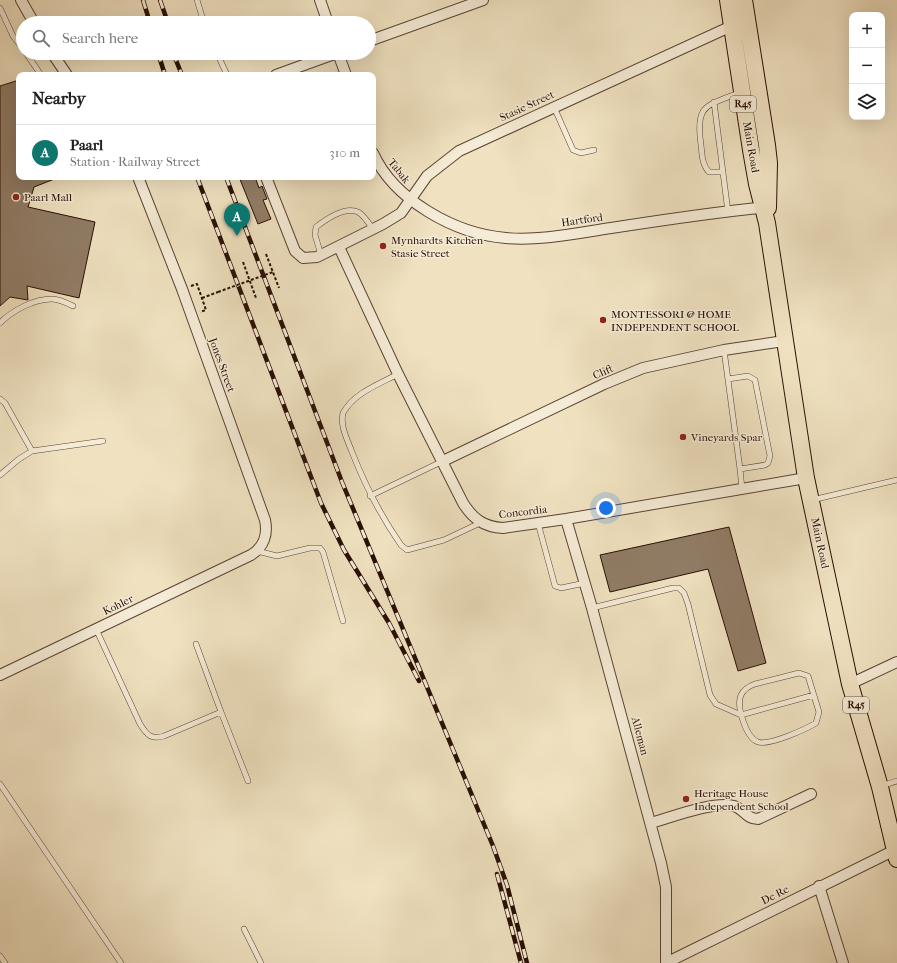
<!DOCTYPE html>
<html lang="en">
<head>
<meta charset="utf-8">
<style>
	:root { --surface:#fff; --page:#f6f6f6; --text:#202124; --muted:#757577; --line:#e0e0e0; --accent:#0f766e }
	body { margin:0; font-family:"IM FELL French Canon",serif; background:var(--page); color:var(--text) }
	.controls { position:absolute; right:12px; top:12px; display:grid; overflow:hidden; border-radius:8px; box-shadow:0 4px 16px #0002 }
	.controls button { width:36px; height:36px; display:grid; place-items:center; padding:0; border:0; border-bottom:1px solid var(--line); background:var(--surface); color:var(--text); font:20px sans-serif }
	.you { position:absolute; left:606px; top:508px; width:14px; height:14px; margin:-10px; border:3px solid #fff; border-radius:50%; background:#1a73e8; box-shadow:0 0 0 6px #1a73e833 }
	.badge { display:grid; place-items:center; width:26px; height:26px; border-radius:50%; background:var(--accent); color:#fff; font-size:13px; font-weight:700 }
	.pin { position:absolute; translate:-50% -33px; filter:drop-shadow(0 1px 2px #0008) }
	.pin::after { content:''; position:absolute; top:21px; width:14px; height:12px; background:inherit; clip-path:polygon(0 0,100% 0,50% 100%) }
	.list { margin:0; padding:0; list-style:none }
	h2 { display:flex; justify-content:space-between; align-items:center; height:52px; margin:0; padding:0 16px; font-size:17px }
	h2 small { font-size:13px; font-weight:400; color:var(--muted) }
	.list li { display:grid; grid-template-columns:26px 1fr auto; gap:12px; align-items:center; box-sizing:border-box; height:56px; padding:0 16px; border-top:1px solid var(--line) }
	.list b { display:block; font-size:15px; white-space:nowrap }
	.list p { margin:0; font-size:13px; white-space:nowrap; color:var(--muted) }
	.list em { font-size:13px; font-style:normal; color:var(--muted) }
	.icon { flex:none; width:22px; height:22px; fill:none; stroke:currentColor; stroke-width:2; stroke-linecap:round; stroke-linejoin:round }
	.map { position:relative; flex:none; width:897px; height:963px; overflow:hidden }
	.search { position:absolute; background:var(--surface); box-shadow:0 4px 16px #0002; left:16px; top:16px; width:360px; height:44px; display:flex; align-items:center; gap:10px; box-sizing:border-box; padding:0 14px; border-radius:22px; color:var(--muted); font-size:15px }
	.panel { position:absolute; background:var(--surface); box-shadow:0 4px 16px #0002; left:16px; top:72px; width:360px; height:108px; border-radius:8px }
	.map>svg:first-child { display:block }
	.building { fill:#907c66; stroke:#290e04 }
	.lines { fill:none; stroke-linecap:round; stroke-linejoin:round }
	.lane-casing { stroke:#5b4333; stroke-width:6 }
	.street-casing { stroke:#5b4333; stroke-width:12 }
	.primary-casing { stroke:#290e04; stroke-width:18 }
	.path { stroke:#290e04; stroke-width:2; stroke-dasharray:3 2; stroke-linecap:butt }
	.lane { stroke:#f5ecd7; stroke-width:5 }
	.street { stroke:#f5ecd7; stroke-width:10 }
	.primary { stroke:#f0e2c1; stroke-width:16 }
	.rail-casing { stroke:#290e04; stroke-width:4.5 }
	.rail { stroke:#f5ecd7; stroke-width:3; stroke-dasharray:9; stroke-linecap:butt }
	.path-bridge { stroke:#290e04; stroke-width:2; stroke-dasharray:3 2; stroke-linecap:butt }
	.poi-dot { fill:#8f2418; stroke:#f5ecd7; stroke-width:1.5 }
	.labels { text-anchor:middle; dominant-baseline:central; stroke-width:3; stroke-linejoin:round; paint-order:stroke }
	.shield { fill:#f5ecd7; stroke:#665143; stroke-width:1 }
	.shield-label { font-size:10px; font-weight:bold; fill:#290e04 }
	.street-label { font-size:11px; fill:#290e04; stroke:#f5ecd7 }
	.poi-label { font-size:11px; fill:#290e04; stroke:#f5ecd7; text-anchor:start }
</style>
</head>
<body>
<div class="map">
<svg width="897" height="963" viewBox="0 0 897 963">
	<rect width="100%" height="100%" fill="#f0e2c1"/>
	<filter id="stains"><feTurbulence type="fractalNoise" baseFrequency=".005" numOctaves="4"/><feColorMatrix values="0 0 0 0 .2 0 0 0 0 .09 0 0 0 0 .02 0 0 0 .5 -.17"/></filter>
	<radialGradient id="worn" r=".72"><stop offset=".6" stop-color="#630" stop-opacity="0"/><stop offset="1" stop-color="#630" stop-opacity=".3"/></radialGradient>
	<path class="building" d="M19,80v97l38,1 -23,9 -6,20 67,15 -16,76 -52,-12 1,14 -18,-3 -10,9v-220z
		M239,177h16l4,11 3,-2 5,13 -4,1 8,19 -13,5z
		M729,527l37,136 -28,8 -30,-102 -98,23 -10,-37z"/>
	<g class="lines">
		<g class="lane-casing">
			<path id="lane" d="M197,0l7,23
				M0,8l13,28 10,13
				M26,53l15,22
				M217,53l10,22
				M714,102l14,110
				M554,107l19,43 8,3 13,-3
				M723,172h-14c-7,-7 -7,-18 -8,-27 -6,-41 5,-39 40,-53
				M321,255l-6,-20 1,-8c9,-7 29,-21 42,-15 6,3 11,12 15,17
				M0,323c13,-13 34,-24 52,-24 7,0 15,4 21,7
				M724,350l16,119
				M398,374c-19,10 -44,19 -55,39 -3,13 4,26 9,39 13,33 28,63 49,93l6,5 37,-10 36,-17
				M728,379l20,-3 7,4 15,76 -2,7 -3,2 -25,4 2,20
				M0,399l5,4 27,48
				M0,475l19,-16 13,-8 71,-10
				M370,496l73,-35
				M812,500l85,-20
				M538,523l17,63 6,2 24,-5
				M257,551l20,5 33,-8h10l3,4 20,69
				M592,608l81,-20h6l5,5 4,11 22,91 6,9 25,11 73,-20
				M96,629l44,95c7,11 11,16 24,12l57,-24 27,69
				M196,644l25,68
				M799,673l9,3 11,36 -3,11c-10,6 -47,23 -58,19 -12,-4 -22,-36 -17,-47 3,-6 8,-9 14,-11z
				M0,784l121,179
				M881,786l16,-5
				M244,929l17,34
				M0,956l5,7"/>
		</g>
		<g class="street-casing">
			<path id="street" d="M21,0l13,23
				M320,0l8,23
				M369,41l114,-41
				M52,53l15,22
				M338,53l8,22
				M276,75l61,-22
				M373,153c21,47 82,81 133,85 35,3 71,-5 105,-10 52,-8 104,-16 157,-21
				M266,177l29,74 8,7 14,-1 66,-33 18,-11 26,-37 32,-25 277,-127
				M339,247l59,127 65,129c10,16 21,24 40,25l63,-9 240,-41
				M443,461l161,-77 39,-16 81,-18 60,-9
				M566,519l26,89 69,255 5,24v76
				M0,675l251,-120c13,-8 17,-21 14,-35l-83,-231 -44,-112
				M850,684l47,-22
				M651,823c21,-6 62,-22 83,-17 10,3 12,13 24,13l53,-25
				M819,886l24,77
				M666,961l6,-1 223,-110"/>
		</g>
		<g class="primary-casing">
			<path id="primary" d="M728,0l23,150 6,34 10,39 39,255 44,206 30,103 17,72
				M744,0l23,145 2,18 -1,45"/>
		</g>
		<path class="path" d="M266,254l13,34
			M243,262l13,36
			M191,286l6,-2 9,26 -6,2
			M202,298l16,-6"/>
		<use href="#lane" class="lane"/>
		<use href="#street" class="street"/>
		<use href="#primary" class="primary"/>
		<g class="rail-casing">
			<path id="rail" d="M143,0l7,23
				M160,0l8,23
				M158,53l7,22
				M173,53l9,22
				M197,177l124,326 23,47 45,73 30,58
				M226,177l116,305 151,364 14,39 20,78
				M497,874l24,89"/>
		</g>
		<use href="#rail" class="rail"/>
		<path class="path-bridge" d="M218,292l55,-20"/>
	</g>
	<g class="poi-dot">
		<circle cx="16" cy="197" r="4"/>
		<circle cx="383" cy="246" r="4"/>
		<circle cx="603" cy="320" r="4"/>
		<circle cx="683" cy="437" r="4"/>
		<circle cx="686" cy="799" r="4"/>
	</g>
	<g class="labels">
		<g class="shield">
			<rect x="730" y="96" width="26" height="16" rx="3"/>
			<rect x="843" y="697" width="26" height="16" rx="3"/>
		</g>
		<g class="shield-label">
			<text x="743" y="104">R45</text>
			<text x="856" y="705">R45</text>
		</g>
		<g class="street-label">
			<text transform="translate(527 106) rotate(-25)">Stasie Street</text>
			<text transform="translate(751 147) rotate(80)">Main Road</text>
			<text transform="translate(399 171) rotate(51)">Tabak</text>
			<text transform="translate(582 220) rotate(-8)">Hartford</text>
			<text transform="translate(222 365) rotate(70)">Jones Street</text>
			<text transform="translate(603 372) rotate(-24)">Clift</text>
			<text transform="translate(523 512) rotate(-7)">Concordia</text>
			<text transform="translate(820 543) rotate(78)">Main Road</text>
			<text transform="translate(118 605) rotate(-26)">Kohler</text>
			<text transform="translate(640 736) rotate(75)">Alleman</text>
			<text transform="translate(775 895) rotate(-27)">De Re</text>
		</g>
		<g class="poi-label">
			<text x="24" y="197">Paarl Mall</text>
			<text x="391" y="240">Mynhardts Kitchen<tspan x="391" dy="13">Stasie Street</tspan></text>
			<text x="611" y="314">MONTESSORI @ HOME<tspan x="611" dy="13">INDEPENDENT SCHOOL</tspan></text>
			<text x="691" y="437">Vineyards Spar</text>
			<text x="694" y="793">Heritage House<tspan x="694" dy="13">Independent School</tspan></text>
		</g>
	</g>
	<rect width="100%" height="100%" filter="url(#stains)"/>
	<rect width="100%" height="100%" fill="url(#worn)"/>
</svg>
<div class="controls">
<button>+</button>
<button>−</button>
<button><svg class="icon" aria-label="layers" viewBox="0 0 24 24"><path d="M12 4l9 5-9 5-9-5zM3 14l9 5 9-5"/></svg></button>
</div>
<div class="you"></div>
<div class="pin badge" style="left:237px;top:236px">A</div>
<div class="search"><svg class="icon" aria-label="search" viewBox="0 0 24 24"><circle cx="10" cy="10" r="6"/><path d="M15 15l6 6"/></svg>Search here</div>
<section class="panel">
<h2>Nearby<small></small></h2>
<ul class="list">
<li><span class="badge">A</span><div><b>Paarl</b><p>Station · Railway Street</p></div><em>310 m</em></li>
</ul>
</section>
</div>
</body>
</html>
